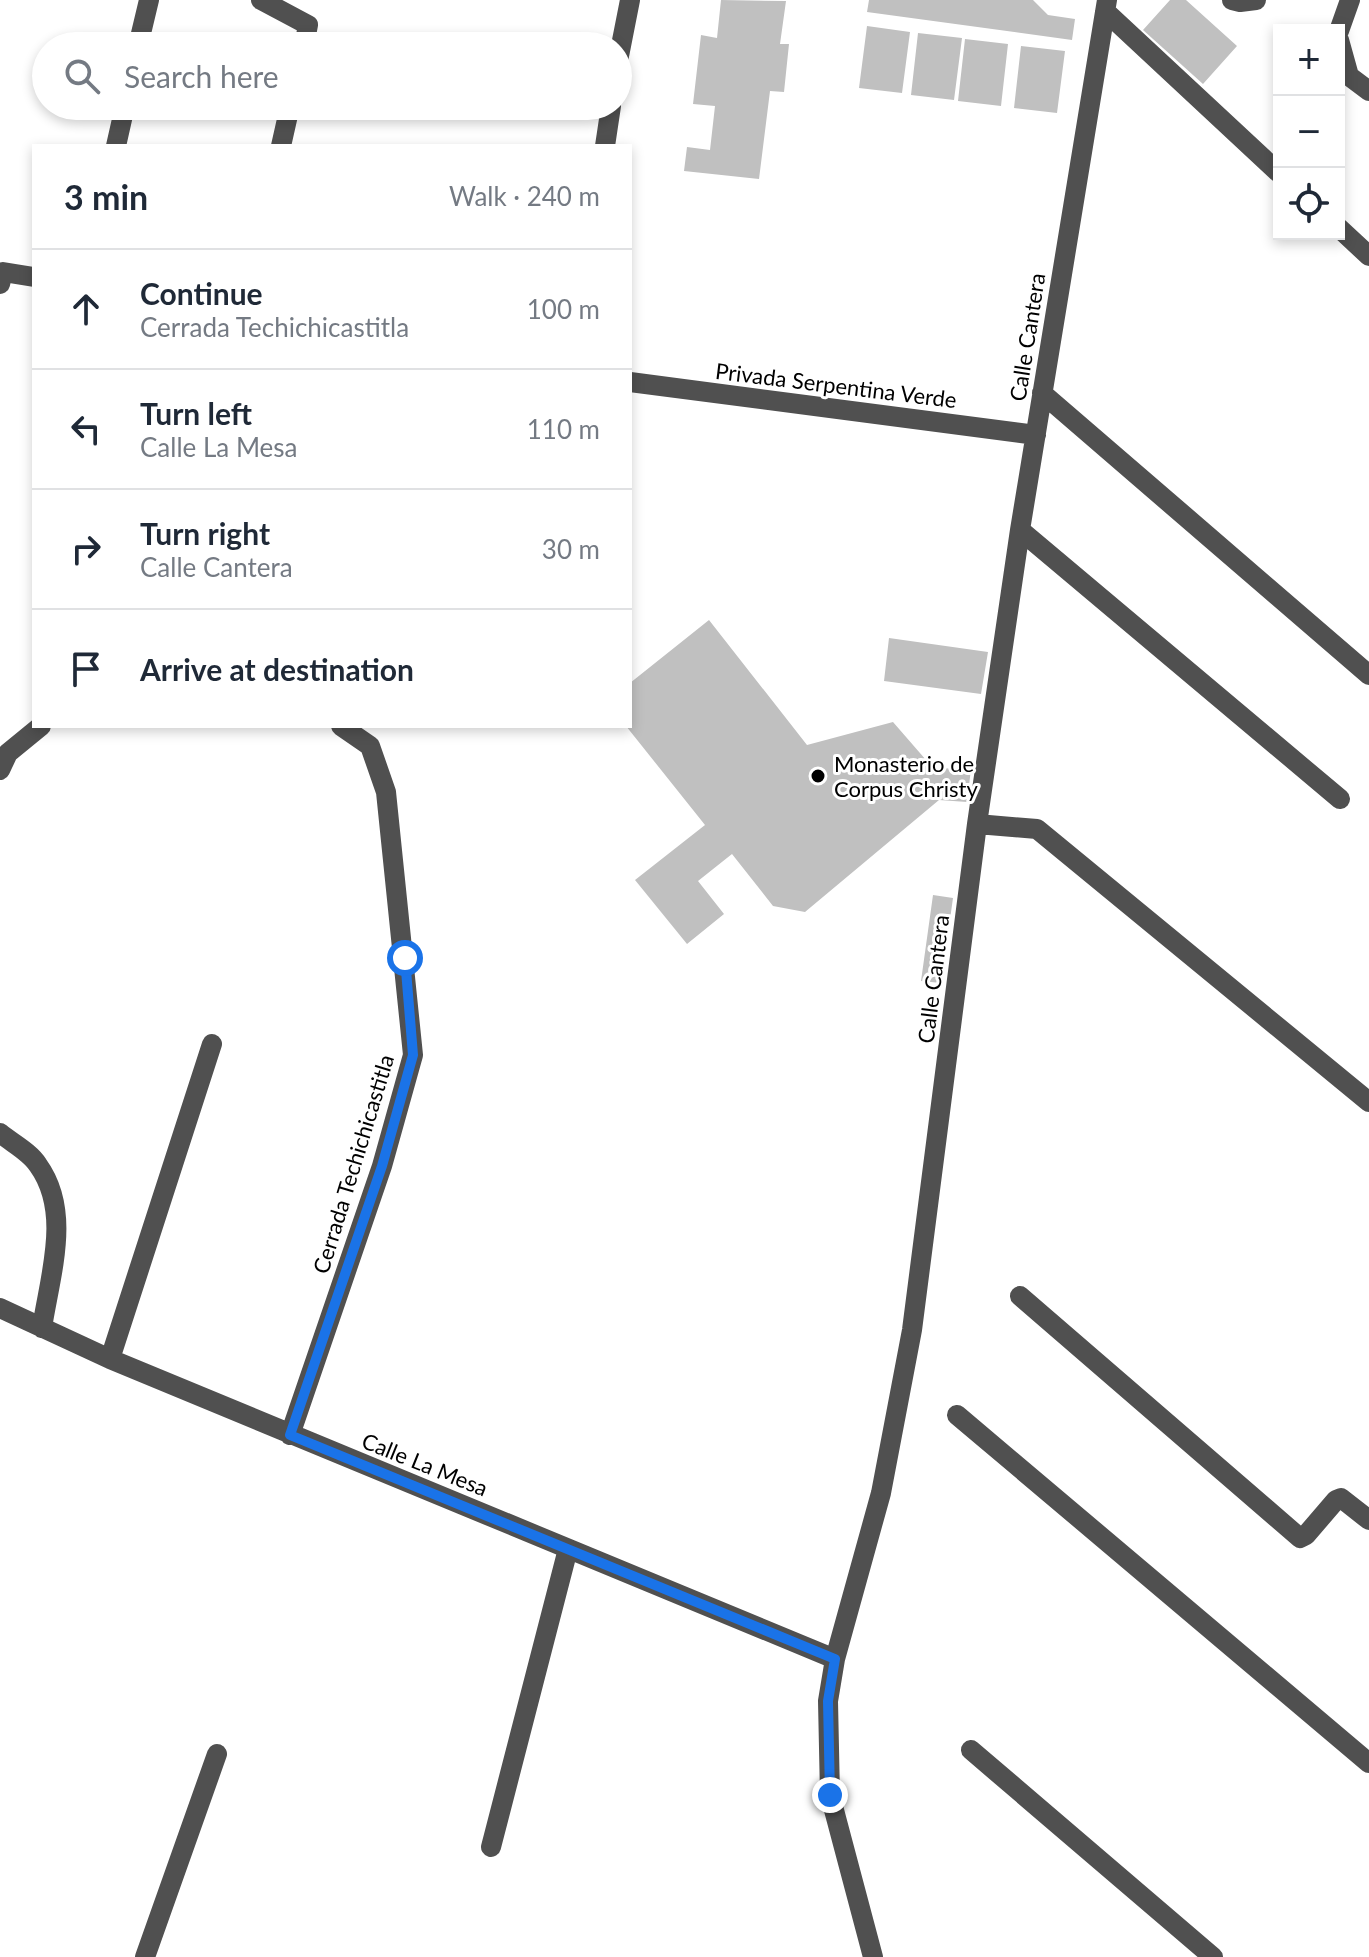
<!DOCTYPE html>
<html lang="en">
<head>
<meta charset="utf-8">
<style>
	:root { --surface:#fff; --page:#f2f2f3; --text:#1f2937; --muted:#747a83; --line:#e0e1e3 }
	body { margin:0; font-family:Lato,sans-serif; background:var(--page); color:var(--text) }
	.controls { position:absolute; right:24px; top:24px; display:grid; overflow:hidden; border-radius:0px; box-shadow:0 4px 12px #0003 }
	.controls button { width:72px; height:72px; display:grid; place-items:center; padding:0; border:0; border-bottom:2px solid var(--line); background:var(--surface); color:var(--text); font:40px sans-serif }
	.stop { position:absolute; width:24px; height:24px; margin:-18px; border:6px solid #1a73e8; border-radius:50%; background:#fff }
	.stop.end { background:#1a73e8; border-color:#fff; box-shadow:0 2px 8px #0008 }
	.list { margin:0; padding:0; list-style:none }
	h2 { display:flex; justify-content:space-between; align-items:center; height:104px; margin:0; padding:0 32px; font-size:34px }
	h2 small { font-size:26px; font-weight:400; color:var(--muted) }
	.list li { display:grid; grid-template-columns:52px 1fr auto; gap:24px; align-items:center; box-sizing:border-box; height:120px; padding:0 32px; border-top:2px solid var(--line) }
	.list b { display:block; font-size:30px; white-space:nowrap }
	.list p { margin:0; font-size:26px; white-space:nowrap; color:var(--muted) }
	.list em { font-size:26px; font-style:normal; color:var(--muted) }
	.icon { flex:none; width:44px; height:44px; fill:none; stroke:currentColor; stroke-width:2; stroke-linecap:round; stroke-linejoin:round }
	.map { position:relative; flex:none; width:1369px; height:1957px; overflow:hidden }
	.search { position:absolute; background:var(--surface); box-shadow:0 4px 12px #0003; left:32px; top:32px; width:600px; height:88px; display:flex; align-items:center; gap:20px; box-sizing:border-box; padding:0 28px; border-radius:44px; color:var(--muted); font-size:30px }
	.panel { position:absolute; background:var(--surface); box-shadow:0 4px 12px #0003; left:32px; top:144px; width:600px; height:584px; border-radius:0px }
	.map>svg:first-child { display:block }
	.building { fill:#c0c0c0 }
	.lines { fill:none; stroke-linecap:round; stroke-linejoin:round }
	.minor { stroke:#505050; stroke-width:20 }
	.route { stroke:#1a73e8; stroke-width:10 }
	.poi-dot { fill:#000; stroke:#fff; stroke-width:3 }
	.labels { text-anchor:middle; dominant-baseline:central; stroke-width:6; stroke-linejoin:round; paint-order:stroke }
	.street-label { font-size:22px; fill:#000; stroke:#fff }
	.poi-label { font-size:22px; fill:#000; stroke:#fff; text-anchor:start }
</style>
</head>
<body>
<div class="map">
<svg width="1369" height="1957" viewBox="0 0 1369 1957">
	<rect width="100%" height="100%" fill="#fff"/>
	<path class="building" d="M721,0l65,1 -6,43h9l-5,48 -14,-1 -11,88 -75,-8 3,-24 23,3 5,-44 -22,-2 8,-69 16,3z
		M869,0h164l15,15 27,4 -3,21 -205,-28z
		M1170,0h16l51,46 -34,38 -60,-54z
		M867,26l43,6 -8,61 -43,-5z
		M918,33l44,5 -8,62 -43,-5z
		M965,39l43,5 -7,62 -43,-5z
		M1021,46l44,5 -8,62 -43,-5z
		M709,620l98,125 86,-23 40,46 38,1 -4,33 -28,-2 -134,112 -32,-6 -41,-52 -34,27 26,33 -37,30 -52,-64 70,-55 -79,-99h4v-43z
		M889,638l99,14 -7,42 -97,-13z
		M933,895l20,3 -12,85 -20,-2z"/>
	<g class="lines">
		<path class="minor" d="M261,0l47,25 -4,21
			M1232,0l8,2 16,-2
			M1105,11l174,162
			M1339,31l11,-31
			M1339,40l10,36 20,15
			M138,46l11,-46
			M618,61l12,-61
			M116,146l9,-40
			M281,146l9,-40
			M605,146l6,-40
			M1339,228l30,28
			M0,284l3,-12 31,5
			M630,382l406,53
			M1042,393l327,282
			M1020,530l320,269
			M0,770l8,-17 33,-27
			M977,824l60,5 332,273
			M0,1133c12,10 30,19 38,32 34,47 12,110 4,163
			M1020,1296l280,242 6,-3 30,-35 5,-2 28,22
			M0,1308l110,51 725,300
			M110,1359l102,-315
			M957,1415l412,348
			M290,1435l92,-269 31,-111 -27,-263 -16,-46 -29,-20
			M971,1750l242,207
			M491,1847l77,-298
			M145,1957l72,-203
			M873,1957l-43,-162 -2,-94 7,-42 46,-166 31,-163 65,-506 43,-294 87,-530"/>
	</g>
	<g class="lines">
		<path class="route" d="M405,958l8,97 -31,111 -92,269 545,224 -7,42 2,94"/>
	</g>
	<circle class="poi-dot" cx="818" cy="776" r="8"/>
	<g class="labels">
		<g class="street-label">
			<text transform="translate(1027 337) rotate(-81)">Calle Cantera</text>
			<text transform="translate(836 385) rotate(7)">Privada Serpentina Verde</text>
			<text transform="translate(933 979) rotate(-83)">Calle Cantera</text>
			<text transform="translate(353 1164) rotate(-73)">Cerrada Techichicastitla</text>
			<text transform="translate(425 1464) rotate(22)">Calle La Mesa</text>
		</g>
		<g class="poi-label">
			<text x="834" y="763">Monasterio de<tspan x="834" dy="25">Corpus Christy</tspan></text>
		</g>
	</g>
</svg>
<div class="controls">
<button>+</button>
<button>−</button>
<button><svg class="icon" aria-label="locate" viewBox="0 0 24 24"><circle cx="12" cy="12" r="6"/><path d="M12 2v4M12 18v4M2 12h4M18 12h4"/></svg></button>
</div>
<div class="stop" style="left:405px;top:958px"></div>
<div class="stop end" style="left:830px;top:1795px"></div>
<div class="search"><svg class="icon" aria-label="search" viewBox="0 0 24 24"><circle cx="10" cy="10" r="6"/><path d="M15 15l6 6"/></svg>Search here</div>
<section class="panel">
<h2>3 min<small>Walk · 240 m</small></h2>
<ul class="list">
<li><svg class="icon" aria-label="ahead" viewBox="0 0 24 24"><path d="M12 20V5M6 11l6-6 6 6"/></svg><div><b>Continue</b><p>Cerrada Techichicastitla</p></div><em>100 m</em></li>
<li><svg class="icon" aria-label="left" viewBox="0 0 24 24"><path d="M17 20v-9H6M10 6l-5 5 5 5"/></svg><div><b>Turn left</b><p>Calle La Mesa</p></div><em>110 m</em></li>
<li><svg class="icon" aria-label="right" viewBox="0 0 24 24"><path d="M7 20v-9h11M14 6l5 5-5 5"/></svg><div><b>Turn right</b><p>Calle Cantera</p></div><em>30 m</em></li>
<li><svg class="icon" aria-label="arrive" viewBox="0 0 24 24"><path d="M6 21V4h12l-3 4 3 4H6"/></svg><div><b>Arrive at destination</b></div></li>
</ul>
</section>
</div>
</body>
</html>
